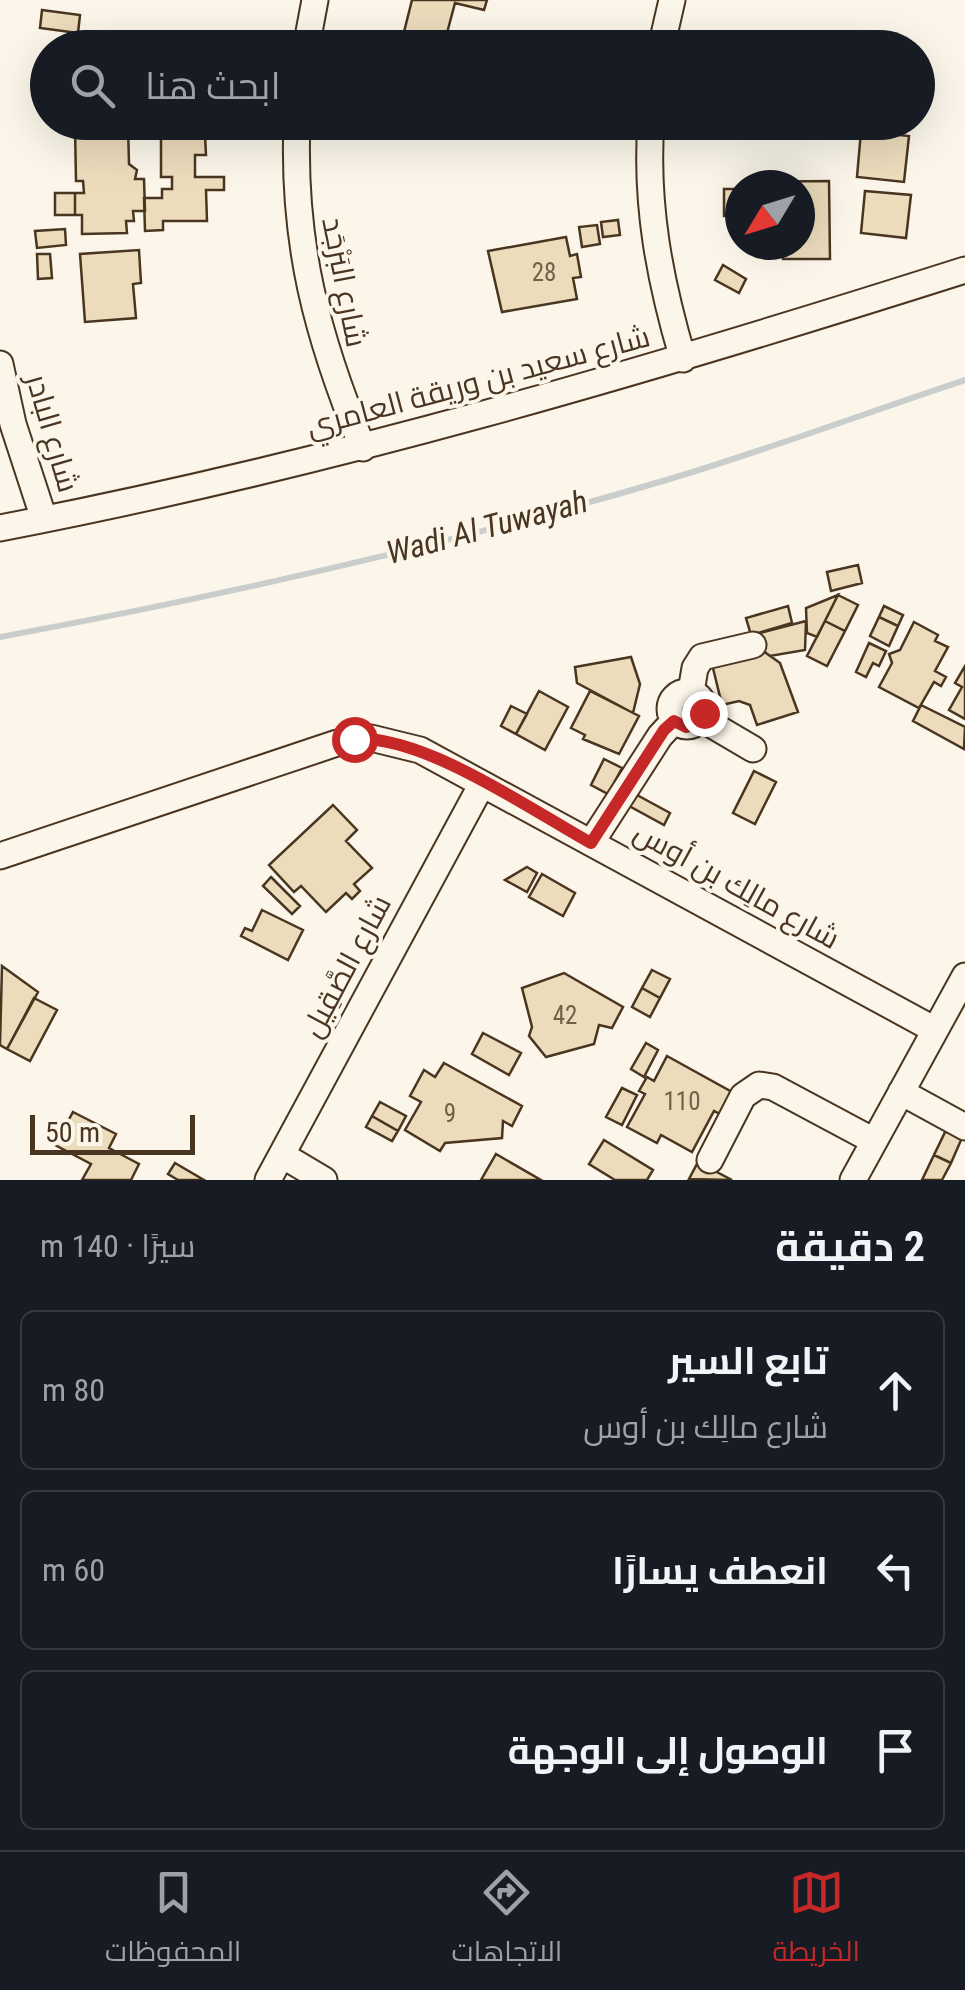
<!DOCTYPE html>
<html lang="ar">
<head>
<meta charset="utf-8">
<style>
	:root { --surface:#171b24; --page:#20242c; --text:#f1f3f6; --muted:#9ea1a6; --line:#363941; --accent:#c62828 }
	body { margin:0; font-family:"Roboto Condensed",Cairo,sans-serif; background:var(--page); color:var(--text); direction:rtl }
	.compass { position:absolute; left:725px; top:170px; width:90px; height:90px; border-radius:50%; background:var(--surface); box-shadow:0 10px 40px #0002; rotate:232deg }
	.scale { position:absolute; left:30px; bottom:25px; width:165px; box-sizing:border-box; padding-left:10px; border:5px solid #4a3520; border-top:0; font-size:28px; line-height:35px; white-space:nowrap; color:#4a3520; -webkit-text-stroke:8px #fbf6e9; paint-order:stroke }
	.stop { position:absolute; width:30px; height:30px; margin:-22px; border:8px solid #c62828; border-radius:50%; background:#fff }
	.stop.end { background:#c62828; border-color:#fff; box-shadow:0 2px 10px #0008 }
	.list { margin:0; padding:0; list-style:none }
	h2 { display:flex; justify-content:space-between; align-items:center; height:130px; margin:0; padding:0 40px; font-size:42px }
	h2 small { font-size:32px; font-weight:400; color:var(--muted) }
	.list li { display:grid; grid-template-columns:65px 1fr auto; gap:30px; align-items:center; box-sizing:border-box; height:160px; margin:0 20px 20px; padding:0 20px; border:2px solid var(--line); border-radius:15px }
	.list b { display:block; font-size:38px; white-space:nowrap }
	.list p { margin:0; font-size:32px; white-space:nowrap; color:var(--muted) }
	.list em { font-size:32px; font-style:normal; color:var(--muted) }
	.icon { flex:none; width:55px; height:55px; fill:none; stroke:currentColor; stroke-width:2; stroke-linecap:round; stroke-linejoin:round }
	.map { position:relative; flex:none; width:965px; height:1180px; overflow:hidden; direction:ltr }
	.search { position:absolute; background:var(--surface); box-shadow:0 10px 40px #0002; left:30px; right:30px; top:30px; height:110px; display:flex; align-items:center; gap:25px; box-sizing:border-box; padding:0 35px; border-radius:55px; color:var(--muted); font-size:38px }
	.sheet { height:670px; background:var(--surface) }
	nav { display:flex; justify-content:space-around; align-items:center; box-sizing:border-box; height:140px; border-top:2px solid var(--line); background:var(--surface); font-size:28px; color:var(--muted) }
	nav a { display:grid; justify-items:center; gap:5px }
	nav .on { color:var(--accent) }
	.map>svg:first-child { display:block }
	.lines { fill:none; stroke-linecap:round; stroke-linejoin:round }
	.stream { stroke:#c9cecd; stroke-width:6 }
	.building { fill:#ecdcbc; stroke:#4a3520; stroke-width:2.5 }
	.minor-casing { stroke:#4a3520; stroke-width:29 }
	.minor { stroke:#fbf6e9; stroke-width:25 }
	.route { stroke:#c62828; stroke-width:12 }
	.labels { text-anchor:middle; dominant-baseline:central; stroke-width:8; stroke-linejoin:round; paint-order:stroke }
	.number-label { font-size:25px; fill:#725f47 }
	.street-label { font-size:30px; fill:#4a3520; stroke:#fbf6e9 }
	.water-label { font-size:32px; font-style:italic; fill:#4a3520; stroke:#fbf6e9 }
</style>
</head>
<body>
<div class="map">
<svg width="965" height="1180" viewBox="0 0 965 1180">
	<rect width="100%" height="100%" fill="#fbf6e9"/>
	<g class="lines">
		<path class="stream" d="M0,637c223,-41 446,-92 663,-156 102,-30 202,-68 302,-101"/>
	</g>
	<path class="building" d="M412,0h75l-3,10 -29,-7 -12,45h-43z
		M42,10l38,5 -2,18 -38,-5z
		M128,126l1,38 8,6 -2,9h9l1,32h-12l1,10h-8l1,12 -45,1v-19h-7v-22h9l-1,-12h-7l-1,-54z
		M861,131l48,5 -5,46 -47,-5z
		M161,135h44l1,20h-11v22h29v13h-18l1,31h-44v9l-18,1 -1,-33h18v-9h10v-12h-11z
		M829,181l1,78h-47l-1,-14h18v-60l-54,-3z
		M724,189h16v27h-16z
		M865,191l46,4 -5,43 -45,-5z
		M55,193h20v22h-20z
		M618,220l2,15 -17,2 -2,-15z
		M597,225l3,19 -18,3 -3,-20z
		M65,229l1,16 -29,3 -2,-17z
		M566,237l4,19 7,-2 4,23 -8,1 4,21 -75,13 -14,-61z
		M139,250l2,33 -8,1 3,34 -51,4 -5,-68z
		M37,254h13l2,24 -14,1z
		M723,265l23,14 -7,14 -24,-13z
		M858,565l4,18 -31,8 -4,-19z
		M838,595l20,10 -13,26 -20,-10z
		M838,595l-21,42 -10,-4 -1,-25z
		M788,606l4,17 -41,12 -5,-17z
		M884,606l19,9 -5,11 -19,-9z
		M879,617l19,9 -9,20 -19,-10z
		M806,621l-1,29 -35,6 -11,-8 -3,-14z
		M825,621l20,10 -18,35 -20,-10z
		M914,622l24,13 -3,6 13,6 -13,24 11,6 -5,9 -7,-4 -15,26 -40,-21 13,-24 -3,-9 11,-4z
		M869,643l17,8 -7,15 -6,-3 -7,14 -10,-5z
		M759,648l21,15 18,49 -41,13 -7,-20 -11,-4 -17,4 -10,-41z
		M631,657l9,27 -7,29 -56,-30 -2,-16z
		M965,666v53l-16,-9 13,-23 -7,-4z
		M539,691l29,16 -23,43 -29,-16z
		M590,691l49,25 -20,38 -36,-15 2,-4 -14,-7z
		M921,705l44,22 -1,22 -51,-28z
		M511,706l16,8 -11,20 -15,-8z
		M604,759l18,9 -14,26 -17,-9z
		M754,771l22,11 -21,42 -22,-11z
		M626,789l44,24 -6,12 -44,-24z
		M333,805l24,25 -11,11 26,27 -18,16 6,7 -8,8 -6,-6 -20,19 -25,-26 -7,6 -25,-27z
		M527,867l10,6 -10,19 -22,-12z
		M542,874l33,19 -12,23 -34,-19z
		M271,877l29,29 -8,8 -29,-28z
		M262,910l41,20 -15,30 -47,-24 4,-8 7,3z
		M2,966l36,26 -31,57 -7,-4z
		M652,970l18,9 -10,19 -18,-10z
		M564,973l59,34 -11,21 -13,-3 -5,19 -48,13 -17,-21 3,-9 -10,-39z
		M642,988l18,10 -10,19 -18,-10z
		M34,998l23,12 -27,51 -23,-12z
		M483,1033l38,20 -12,22 -37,-21z
		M646,1043l12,7 -14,27 -13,-8z
		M667,1056l65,36 -12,22 -6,-3 -22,41 -31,-17 -4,8 -30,-16 18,-33 -6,-3 8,-14 7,4z
		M444,1063l78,43 -10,20 -9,-5 -1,17 -57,5 -5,8 -35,-21 16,-28 -11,-6 14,-26 11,7z
		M622,1088l15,7 -15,30 -16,-8z
		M380,1102l26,14 -8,15 -26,-15z
		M73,1112l43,22 -7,14 30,16 -8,16h-49l9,-16 -36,-19z
		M372,1116l26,15 -6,10 -26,-14z
		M949,1124l16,7 -14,32 -17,-8z
		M604,1140l49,30 -6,10h-32l-26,-16z
		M496,1154l45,26h-60z
		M934,1155l17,8 -9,17h-20z
		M698,1162l34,18 -43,-1z
		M175,1163l29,17h-26l-10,-6z"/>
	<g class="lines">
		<g class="minor-casing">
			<path id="minor" d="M306,48l9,-48
				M661,48l11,-48
				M297,122c-5,121 20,215 66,326
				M651,122c-6,83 9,159 32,237
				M0,364l13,60 31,95
				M0,528c328,-63 647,-157 965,-258
				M670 709a17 17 0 1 1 34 0a17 17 0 1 1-34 0Z
				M691,692l4,-24 7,-11 51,-12
				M702,719l51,30
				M591,843l69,-107 14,-15
				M0,856l337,-113 34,-5 49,12 515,280
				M901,1092l64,35
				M282,1155l42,25
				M710,1160l33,-64 16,-11 14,2 101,54
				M268,1180l214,-396
				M853,1180l112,-204"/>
		</g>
		<use href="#minor" class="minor"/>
	</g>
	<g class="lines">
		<path class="route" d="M354,739c70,-4 174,69 237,104l73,-113 10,-9 12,6 12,-3 6,-11"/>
	</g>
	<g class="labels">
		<g class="number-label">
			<text x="544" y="272">28</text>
			<text x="565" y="1015">42</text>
			<text x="682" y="1101">110</text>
			<text x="450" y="1113">9</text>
		</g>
		<g class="street-label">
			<text transform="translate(345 282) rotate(79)">شارع البَرْجَد</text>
			<text transform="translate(478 381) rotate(-15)">شارع سعيد بن وريقة العامري</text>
			<text transform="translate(53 433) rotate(74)">شارع البادر</text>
			<text transform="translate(737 885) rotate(29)">شارع مالِك بن أوس</text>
			<text transform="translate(346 966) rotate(-62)">شارع الصَّقِيل</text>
		</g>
		<g class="water-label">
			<text transform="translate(487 527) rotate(-15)">Wadi Al Tuwayah</text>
		</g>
	</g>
</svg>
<svg class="compass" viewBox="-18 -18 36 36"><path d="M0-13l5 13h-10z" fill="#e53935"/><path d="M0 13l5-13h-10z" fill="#9ea1a6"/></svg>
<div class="scale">50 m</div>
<div class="stop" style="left:354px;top:739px"></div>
<div class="stop end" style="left:704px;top:713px"></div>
<div class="search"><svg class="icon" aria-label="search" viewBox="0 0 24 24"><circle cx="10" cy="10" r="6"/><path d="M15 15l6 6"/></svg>ابحث هنا</div>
</div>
<section class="sheet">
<h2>2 دقيقة<small>سيرًا · 140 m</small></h2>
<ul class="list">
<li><svg class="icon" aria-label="ahead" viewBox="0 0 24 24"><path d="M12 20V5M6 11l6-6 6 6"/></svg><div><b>تابع السير</b><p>شارع مالِك بن أوس</p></div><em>80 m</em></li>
<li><svg class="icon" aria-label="left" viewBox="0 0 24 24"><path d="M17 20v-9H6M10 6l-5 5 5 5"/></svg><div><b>انعطف يسارًا</b></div><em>60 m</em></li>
<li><svg class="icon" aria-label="arrive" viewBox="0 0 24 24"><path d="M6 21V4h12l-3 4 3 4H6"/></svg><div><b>الوصول إلى الوجهة</b></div></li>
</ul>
</section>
<nav>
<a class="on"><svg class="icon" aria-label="map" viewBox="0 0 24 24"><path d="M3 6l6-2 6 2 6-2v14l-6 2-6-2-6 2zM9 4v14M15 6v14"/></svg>الخريطة</a>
<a><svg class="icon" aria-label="directions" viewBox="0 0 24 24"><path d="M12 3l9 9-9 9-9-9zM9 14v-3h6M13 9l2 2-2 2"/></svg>الاتجاهات</a>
<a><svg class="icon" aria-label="saved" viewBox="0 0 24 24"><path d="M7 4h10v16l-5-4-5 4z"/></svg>المحفوظات</a>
</nav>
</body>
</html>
